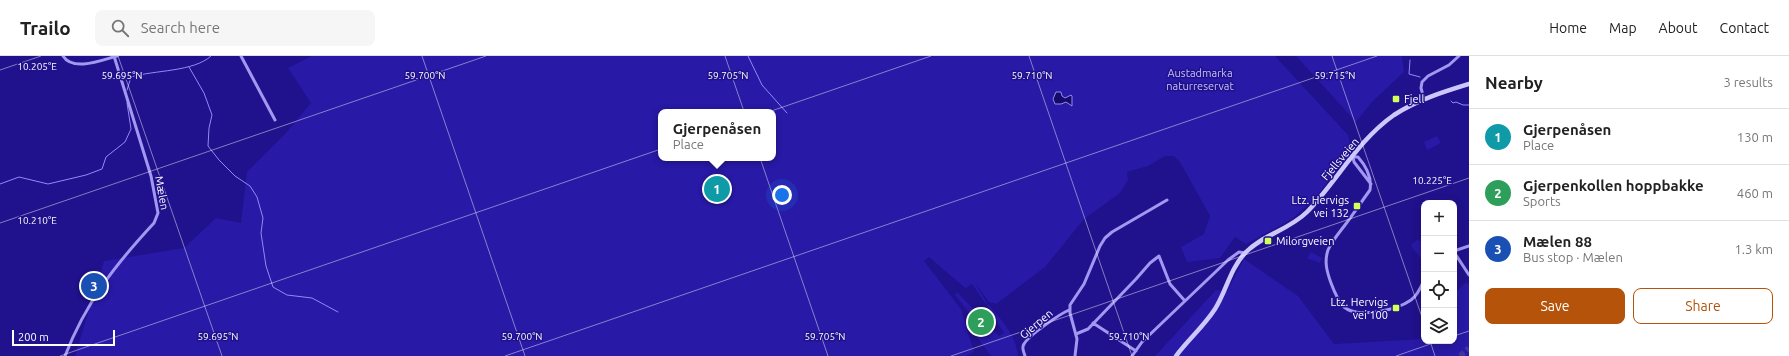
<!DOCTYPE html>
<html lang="en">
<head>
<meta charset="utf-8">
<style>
	:root { --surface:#fff; --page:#f6f6f6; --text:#222; --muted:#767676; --line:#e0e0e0; --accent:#b45309 }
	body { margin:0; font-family:Ubuntu,sans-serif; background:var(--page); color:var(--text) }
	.controls { position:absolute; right:12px; bottom:12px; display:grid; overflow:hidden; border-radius:8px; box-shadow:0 2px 10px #0003 }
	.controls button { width:36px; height:36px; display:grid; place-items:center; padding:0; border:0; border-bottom:1px solid var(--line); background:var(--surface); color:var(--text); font:20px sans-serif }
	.scale { position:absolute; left:12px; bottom:10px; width:103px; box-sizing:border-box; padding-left:4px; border:2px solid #fff; border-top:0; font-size:11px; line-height:14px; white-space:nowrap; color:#fff; -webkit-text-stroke:3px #20118c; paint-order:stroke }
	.you { position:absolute; left:782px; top:139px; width:14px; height:14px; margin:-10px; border:3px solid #fff; border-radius:50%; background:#1a73e8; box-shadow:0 0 0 6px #1a73e833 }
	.badge { display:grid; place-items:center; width:26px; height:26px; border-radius:50%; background:var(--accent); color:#fff; font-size:13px; font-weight:700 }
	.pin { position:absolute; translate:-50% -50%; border:2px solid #fff; box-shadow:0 1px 4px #0006 }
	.popup { position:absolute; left:658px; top:53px; width:118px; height:52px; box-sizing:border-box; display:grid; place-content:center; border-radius:8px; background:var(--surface); filter:drop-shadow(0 1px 3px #0005); font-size:13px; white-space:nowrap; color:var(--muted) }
	.popup b { font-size:15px; color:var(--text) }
	.popup::after { content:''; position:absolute; left:50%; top:100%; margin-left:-8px; border:8px solid transparent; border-top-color:var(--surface) }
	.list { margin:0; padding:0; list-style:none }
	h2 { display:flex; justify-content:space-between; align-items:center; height:52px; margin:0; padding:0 16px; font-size:17px }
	h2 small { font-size:13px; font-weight:400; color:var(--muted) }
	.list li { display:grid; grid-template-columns:26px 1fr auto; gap:12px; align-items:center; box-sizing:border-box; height:56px; padding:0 16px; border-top:1px solid var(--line) }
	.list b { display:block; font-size:15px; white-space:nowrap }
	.list p { margin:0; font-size:13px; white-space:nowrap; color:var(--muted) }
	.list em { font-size:13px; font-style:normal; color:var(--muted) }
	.actions { display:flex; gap:8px; padding:12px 16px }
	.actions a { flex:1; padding:9px 0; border:1px solid var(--accent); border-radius:8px; text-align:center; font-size:14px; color:var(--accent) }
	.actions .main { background:var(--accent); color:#fff }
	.icon { flex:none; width:22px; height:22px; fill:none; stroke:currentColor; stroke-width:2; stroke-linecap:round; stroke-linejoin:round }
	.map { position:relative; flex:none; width:1469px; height:300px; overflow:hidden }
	header { display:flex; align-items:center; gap:24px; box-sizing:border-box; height:56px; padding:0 20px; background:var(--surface); border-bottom:1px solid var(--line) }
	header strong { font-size:19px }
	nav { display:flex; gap:22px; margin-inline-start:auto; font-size:14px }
	.search { width:280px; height:36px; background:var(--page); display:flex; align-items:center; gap:10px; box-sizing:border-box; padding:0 14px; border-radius:8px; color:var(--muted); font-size:15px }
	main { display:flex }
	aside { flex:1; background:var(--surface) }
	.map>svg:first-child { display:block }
	.green { fill:#2819a6; fill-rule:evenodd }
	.water { fill:#160a68; stroke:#948af5 }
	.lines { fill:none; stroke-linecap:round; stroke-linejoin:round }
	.stream { stroke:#948af5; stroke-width:1 }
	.motorway-tunnel { stroke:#41359d; stroke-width:5.5; stroke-dasharray:5.5 3; stroke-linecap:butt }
	.minor { stroke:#a298f2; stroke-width:3 }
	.secondary { stroke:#cec7fc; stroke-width:4.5 }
	.ticks { fill:none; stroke:#fff; stroke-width:1; stroke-opacity:0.45 }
	.poi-dot { fill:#d2ff59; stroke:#20118c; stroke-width:1.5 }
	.labels { text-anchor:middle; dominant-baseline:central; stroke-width:3; stroke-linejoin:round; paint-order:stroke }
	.park-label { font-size:11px; fill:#c6bffd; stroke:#20118c }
	.poi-label { font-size:11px; fill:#fff; stroke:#20118c; text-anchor:start }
	.street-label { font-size:11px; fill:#fff; stroke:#20118c }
	.ticks-label { font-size:10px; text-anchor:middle; fill:#fff; stroke:#20118c; stroke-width:3; stroke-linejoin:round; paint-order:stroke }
</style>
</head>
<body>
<header>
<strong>Trailo</strong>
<div class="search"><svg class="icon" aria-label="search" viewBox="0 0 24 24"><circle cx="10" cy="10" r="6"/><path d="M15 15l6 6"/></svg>Search here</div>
<nav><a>Home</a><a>Map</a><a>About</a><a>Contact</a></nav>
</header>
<main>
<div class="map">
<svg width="1469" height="300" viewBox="0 0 1469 300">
	<rect width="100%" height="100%" fill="#20118c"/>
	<path class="green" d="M312,0h963l73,79 4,16 -37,47 -23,21 -46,25 -11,-7 -15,21 -33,4 -6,-15 23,-13 6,-18 -30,-54 -6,-6h-9l-17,10 -21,6 1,8 -8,13 -36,26 -39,48 -49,37 -7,-2 -14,-19 12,20 -1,1 -14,-20 -6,4 -2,-1 -35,-30 -5,4 37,48 13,43 -8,4h-891l29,-95 80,-13 32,-30 25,5 6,-51 39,-39 25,-30 -23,-35zM661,56h112v46h-112z
		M1296,0h106l2,16 -32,30 -16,20z
		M1437,80l4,7 -14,7 -3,-8z
		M1417,184l4,1 3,3v15h-2l-10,-11v-4z
		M1311,196l11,6 -2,5 -13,-5z
		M1244,203l54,37 36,48 90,-5v2h30v-47l11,-11 4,1v72h-314l61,-66 11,1z
		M957,236l42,44 5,-3 -17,-27 1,-2c14,16 28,31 30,52h-27l-15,-20 3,-1 -14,-19 11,12 14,11 -35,-44z"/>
	<path class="water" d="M1056,36h5l1,4 3,2 6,-3 1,1v10l-6,-4 -5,2h-6l-2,-5z"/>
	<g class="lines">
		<path class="stream" d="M748,0l14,29 25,28
			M1410,4l-1,14 11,3
			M189,11l15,26 8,22 -3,13 -1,18 11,14 16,16 15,10 7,11 6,21 -2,15 5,33 7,21 14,8 25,3 26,14
			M127,34l4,-13c23,-7 63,-5 80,-21
			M1451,45l2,2 3,-1 7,3h6
			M0,128l19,-7 29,7 38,-9 16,-6 4,-12 19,-15 6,-13 -4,-26"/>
		<path class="motorway-tunnel" d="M1460,300l9,-8"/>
		<path class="minor" d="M63,0c10,16 39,4 54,0
			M241,0l34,64
			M1424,43l-3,-11 1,-6 6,-6 21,-11 10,-9
			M1371,128l-17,-22 -1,-5h5c8,9 14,21 12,33 -8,11 -16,23 -25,35 -6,8 -13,16 -17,25 -4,12 -1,22 3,33 3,8 7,18 13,24 14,12 53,3 67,-7 7,-5 10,-13 13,-20
			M1454,195l15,-5
			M1454,196l15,23
			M1093,267l43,28
			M1076,278l12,-5 48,-50 14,-16 9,-7 11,28 15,17
			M65,300c21,-54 50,-91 89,-133l4,-10 -7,-37 -37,-120
			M1025,300c-1,-4 -4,-8 -1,-12 5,-9 36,-30 45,-34
			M1075,300l2,-17 -7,-26v-8l14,-21 16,-38 5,-8 7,-6 55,-32
			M1132,300l10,-14 86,-82 11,-8 6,1"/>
		<path class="secondary" d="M1176,300c12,-16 28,-30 39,-47 11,-17 15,-40 30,-56 17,-18 44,-23 62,-41 30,-31 51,-72 87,-97 23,-15 49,-23 75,-31"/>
	</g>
	<path class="ticks" d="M118,0l104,300M422,0l103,300M725,0l103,300M1029,0l103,300M1332,0l92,267M0,14l41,-14M0,167l486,-167M1454,280l15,-5M1430,285l5,15M60,300l871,-300M505,300l872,-300M951,300l518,-178M1396,300l43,-15"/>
	<g class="poi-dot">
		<rect x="1392" y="39" width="8" height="8" rx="2"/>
		<rect x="1353" y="146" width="8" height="8" rx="2"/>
		<rect x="1264" y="181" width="8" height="8" rx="2"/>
		<rect x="1392" y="248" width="8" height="8" rx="2"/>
	</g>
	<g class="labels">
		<g class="park-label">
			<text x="1200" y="17">Austadmarka<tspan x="1200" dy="13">naturreservat</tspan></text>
		</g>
		<g class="poi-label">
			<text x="1404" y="43">Fjell</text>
			<text x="1349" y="144" text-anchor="end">Ltz. Hervigs<tspan x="1349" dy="13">vei 132</tspan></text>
			<text x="1276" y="185">Milorgveien</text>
			<text x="1388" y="246" text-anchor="end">Ltz. Hervigs<tspan x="1388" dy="13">vei 100</tspan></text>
		</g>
		<g class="street-label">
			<text transform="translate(1340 103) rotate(-50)">Fjellsveien</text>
			<text transform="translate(162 137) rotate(80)">Mælen</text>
			<text transform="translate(1036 268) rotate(-40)">Gjerpen</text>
		</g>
	</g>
	<g class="ticks-label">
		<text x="37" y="14">10.205°E</text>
		<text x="122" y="23">59.695°N</text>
		<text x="425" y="23">59.700°N</text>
		<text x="728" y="23">59.705°N</text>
		<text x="1032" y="23">59.710°N</text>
		<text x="1335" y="23">59.715°N</text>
		<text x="1432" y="128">10.225°E</text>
		<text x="37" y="168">10.210°E</text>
		<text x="218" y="284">59.695°N</text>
		<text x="522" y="284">59.700°N</text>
		<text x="825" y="284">59.705°N</text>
		<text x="1129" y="284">59.710°N</text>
	</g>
</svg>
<div class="controls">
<button>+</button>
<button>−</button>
<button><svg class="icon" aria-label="locate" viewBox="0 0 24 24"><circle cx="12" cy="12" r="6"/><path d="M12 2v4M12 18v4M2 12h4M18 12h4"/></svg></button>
<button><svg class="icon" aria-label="layers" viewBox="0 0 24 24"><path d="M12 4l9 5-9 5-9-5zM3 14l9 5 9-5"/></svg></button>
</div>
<div class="scale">200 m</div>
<div class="you"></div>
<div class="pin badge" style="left:717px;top:133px;background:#0f9aa8">1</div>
<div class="popup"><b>Gjerpenåsen</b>Place</div>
<div class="pin badge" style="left:981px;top:266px;background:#2e9e5b">2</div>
<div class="pin badge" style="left:94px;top:230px;background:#1a4fb4">3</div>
</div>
<aside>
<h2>Nearby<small>3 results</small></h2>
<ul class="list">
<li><span class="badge" style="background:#0f9aa8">1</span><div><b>Gjerpenåsen</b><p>Place</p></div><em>130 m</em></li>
<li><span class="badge" style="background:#2e9e5b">2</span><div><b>Gjerpenkollen hoppbakke</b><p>Sports</p></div><em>460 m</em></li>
<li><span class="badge" style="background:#1a4fb4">3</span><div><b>Mælen 88</b><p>Bus stop · Mælen</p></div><em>1.3 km</em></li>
</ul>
<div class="actions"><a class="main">Save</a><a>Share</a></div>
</aside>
</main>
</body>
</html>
